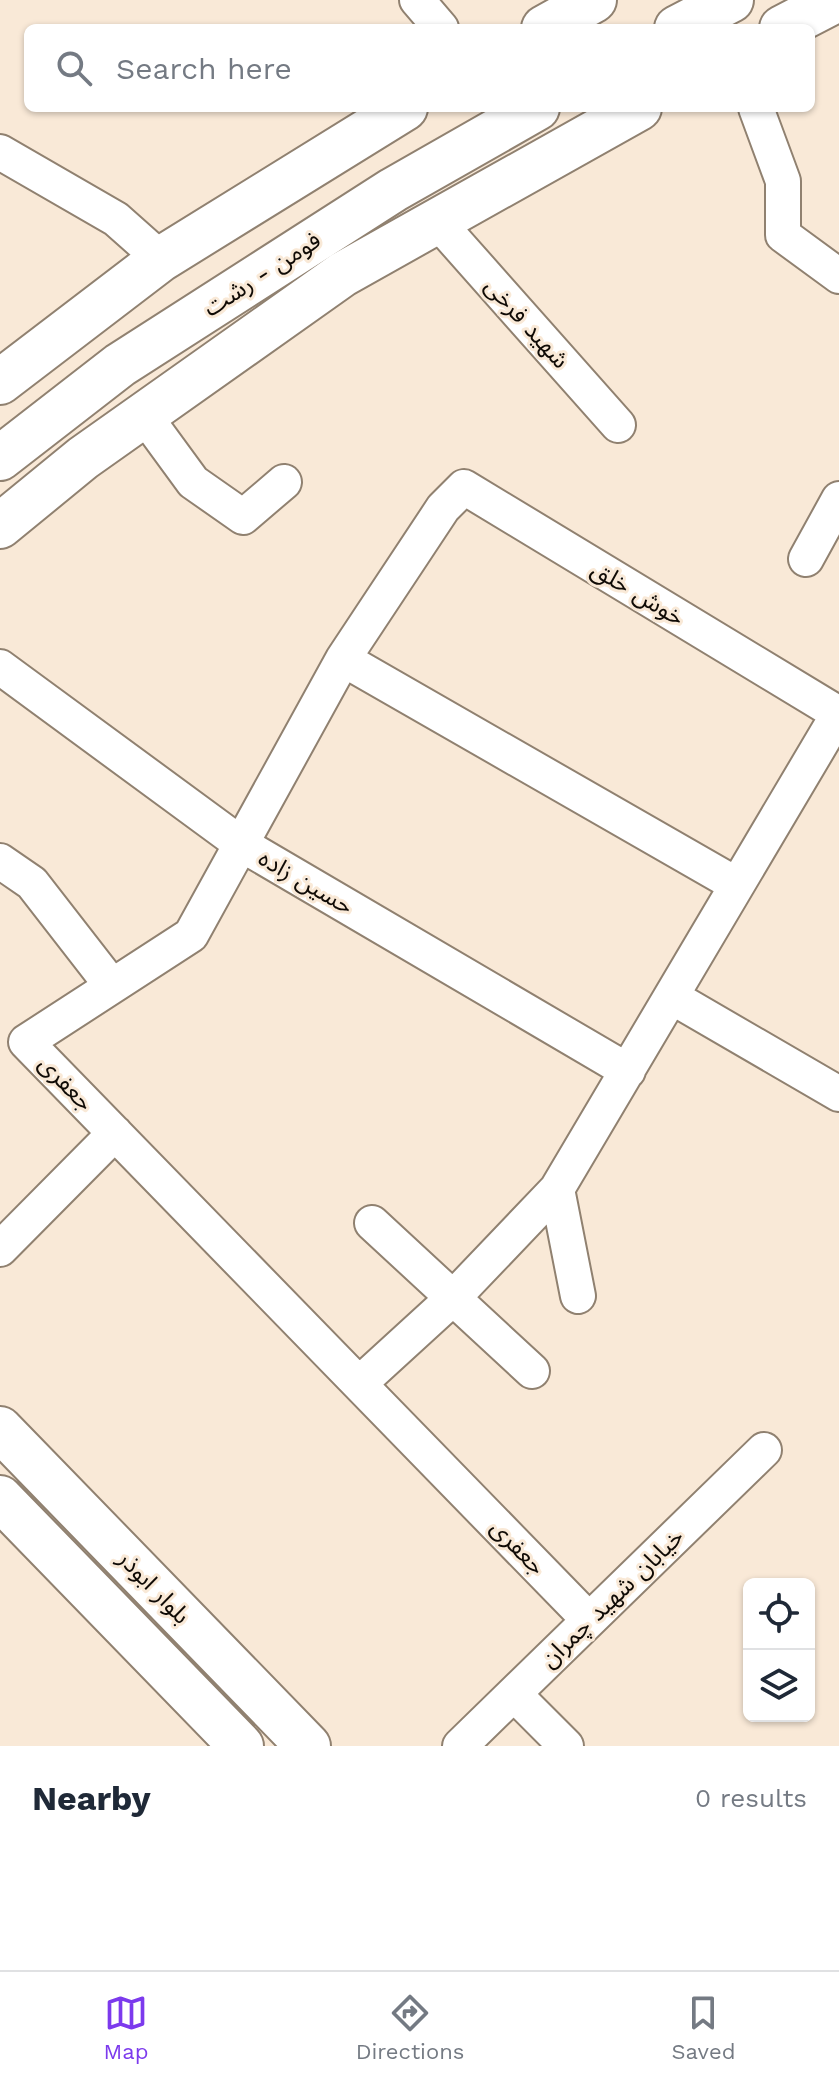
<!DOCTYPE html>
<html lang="en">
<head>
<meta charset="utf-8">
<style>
	:root { --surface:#fff; --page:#f6f6f7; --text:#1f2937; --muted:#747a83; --line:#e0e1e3; --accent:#7c3aed }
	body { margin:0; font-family:"Work Sans","Noto Sans Arabic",sans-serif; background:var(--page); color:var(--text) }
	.controls { position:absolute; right:24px; bottom:24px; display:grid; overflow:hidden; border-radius:12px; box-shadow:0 2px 6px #0004 }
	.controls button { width:72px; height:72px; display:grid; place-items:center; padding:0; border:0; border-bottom:2px solid var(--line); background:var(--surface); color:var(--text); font:40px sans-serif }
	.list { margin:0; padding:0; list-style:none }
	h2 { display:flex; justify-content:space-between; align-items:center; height:104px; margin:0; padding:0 32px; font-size:34px }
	h2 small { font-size:26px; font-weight:400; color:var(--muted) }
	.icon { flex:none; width:44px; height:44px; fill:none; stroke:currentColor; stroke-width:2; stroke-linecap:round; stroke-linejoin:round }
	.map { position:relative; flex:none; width:839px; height:1746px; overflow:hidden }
	.search { position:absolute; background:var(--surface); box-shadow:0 2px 6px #0004; left:24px; right:24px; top:24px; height:88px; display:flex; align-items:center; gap:20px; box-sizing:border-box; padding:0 28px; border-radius:12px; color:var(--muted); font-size:30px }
	.sheet { height:224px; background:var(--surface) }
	nav { display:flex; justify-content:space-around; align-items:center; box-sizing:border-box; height:112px; border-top:2px solid var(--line); background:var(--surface); font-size:22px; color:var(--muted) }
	nav a { display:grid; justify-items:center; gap:4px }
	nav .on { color:var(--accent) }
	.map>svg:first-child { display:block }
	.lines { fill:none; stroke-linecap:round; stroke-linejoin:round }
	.minor-casing { stroke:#908170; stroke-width:38 }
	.tertiary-casing { stroke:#908170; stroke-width:48 }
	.secondary-casing { stroke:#908170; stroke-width:48 }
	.minor { stroke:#fff; stroke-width:34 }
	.tertiary { stroke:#fff; stroke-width:44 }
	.secondary { stroke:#fff; stroke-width:44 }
	.labels { text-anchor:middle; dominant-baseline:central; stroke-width:6; stroke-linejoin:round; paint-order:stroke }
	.street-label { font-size:24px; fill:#0f0a05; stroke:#f9e9d7 }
</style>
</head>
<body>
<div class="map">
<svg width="839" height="1746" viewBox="0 0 839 1746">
	<rect width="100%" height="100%" fill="#f9e9d7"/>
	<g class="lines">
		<g class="minor-casing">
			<path id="minor" d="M417,0l24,28
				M756,108l27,73v54l56,41
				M0,152l116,67 45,40
				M437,221l181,204
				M144,415l49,67 50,35 41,-35
				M806,559l33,-60
				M343,659l394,226
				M0,667l241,177 387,227
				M0,861l32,22 80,103
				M672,997l167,97
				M557,1189l21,107
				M372,1223l160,148
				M0,1249l115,-116
				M360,1383l93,-85 104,-109 282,-476
				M589,1620l-563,-578 165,-107 152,-276 100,-151 21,-21 375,227
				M514,1694l52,52
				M460,1746l304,-296"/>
		</g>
		<g class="tertiary-casing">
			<path id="tertiary" d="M544,28l50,-28
				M782,28l54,-28
				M0,382l161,-123 244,-151
				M0,526l83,-68 260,-184 296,-166
				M0,1429l308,317
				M0,1498l241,248"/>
		</g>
		<g class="secondary-casing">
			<path id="secondary" d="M677,28l54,-28
				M0,458l120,-93 273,-175 144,-82"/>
		</g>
		<use href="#minor" class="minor"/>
		<use href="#tertiary" class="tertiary"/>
		<use href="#secondary" class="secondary"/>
	</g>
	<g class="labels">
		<g class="street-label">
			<text transform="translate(262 274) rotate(-33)">فومن - رشت</text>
			<text transform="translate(527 323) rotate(48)">شهید فرخی</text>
			<text transform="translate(638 593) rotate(31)">خوش خلق</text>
			<text transform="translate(306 882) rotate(30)">حسین زاده</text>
			<text transform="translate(66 1083) rotate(46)">جعفری</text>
			<text transform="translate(518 1547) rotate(46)">جعفری</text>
			<text transform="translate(154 1587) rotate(46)">بلوار ابوذر</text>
			<text transform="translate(612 1598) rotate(-44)">خیابان شهید چمران</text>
		</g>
	</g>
</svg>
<div class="controls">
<button><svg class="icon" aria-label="locate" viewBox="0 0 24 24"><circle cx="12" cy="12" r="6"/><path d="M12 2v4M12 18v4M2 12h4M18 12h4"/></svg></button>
<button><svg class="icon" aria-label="layers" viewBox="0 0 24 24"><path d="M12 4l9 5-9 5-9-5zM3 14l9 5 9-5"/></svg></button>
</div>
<div class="search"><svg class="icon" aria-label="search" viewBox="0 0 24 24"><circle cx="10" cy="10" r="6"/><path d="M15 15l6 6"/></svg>Search here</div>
</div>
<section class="sheet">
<h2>Nearby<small>0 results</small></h2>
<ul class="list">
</ul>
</section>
<nav>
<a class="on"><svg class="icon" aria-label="map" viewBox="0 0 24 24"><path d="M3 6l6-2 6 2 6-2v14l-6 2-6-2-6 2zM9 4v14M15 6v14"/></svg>Map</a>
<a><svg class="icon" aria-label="directions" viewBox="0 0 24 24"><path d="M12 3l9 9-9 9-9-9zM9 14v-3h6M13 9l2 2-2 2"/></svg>Directions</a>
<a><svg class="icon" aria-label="saved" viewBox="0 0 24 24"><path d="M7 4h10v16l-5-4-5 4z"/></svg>Saved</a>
</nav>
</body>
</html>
